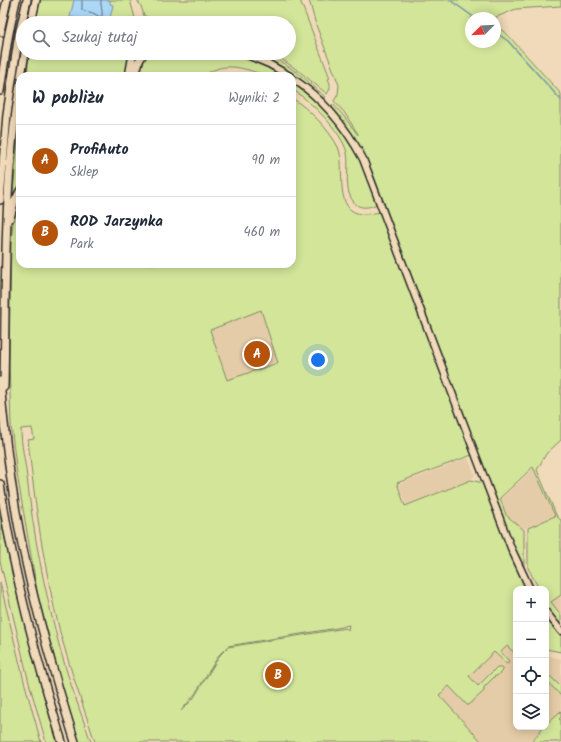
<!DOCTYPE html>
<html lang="pl">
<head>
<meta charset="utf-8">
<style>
	:root { --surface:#fff; --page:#f6f6f7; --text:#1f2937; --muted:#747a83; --line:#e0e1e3; --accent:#b45309 }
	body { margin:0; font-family:Kalam,sans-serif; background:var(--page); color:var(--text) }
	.controls { position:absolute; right:12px; bottom:12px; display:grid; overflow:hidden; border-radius:8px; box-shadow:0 2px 10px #0003 }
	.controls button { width:36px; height:36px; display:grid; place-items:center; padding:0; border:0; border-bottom:1px solid var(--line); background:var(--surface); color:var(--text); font:20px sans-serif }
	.compass { position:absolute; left:465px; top:12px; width:36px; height:36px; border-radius:50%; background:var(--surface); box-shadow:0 2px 10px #0003; rotate:246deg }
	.you { position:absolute; left:318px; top:360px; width:14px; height:14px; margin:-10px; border:3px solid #fff; border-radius:50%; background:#1a73e8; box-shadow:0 0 0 6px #1a73e833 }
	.badge { display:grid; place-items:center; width:26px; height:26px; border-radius:50%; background:var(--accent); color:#fff; font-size:13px; font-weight:700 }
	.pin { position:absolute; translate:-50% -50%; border:2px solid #fff; box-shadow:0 1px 4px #0006 }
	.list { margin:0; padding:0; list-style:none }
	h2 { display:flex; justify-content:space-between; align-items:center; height:52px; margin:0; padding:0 16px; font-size:17px }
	h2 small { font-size:13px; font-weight:400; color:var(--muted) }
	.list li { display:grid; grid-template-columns:26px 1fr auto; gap:12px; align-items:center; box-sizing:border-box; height:72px; padding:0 16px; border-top:1px solid var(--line) }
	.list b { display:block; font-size:15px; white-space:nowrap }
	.list p { margin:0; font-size:13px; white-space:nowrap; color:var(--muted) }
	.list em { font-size:13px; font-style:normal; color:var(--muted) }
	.icon { flex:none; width:22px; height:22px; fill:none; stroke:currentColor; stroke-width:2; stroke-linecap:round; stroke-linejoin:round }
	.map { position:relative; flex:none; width:561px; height:742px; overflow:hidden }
	.search { position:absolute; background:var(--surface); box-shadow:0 2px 10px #0003; left:16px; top:16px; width:280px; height:44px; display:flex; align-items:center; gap:10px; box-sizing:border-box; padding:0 14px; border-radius:22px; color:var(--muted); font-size:15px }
	.panel { position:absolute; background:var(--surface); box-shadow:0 2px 10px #0003; left:16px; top:72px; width:280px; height:196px; border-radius:12px }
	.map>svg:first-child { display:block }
	.built { fill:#e5cca8 }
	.green { fill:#d2e599; stroke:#7e8862; fill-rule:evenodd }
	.water { fill:#acd7f7; stroke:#7892a5 }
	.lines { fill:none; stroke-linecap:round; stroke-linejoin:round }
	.shore { stroke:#5f707d; stroke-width:1 }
	.stream { stroke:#7892a5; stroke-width:1.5 }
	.major-casing { stroke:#2b2b2b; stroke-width:9 }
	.highway-casing { stroke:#2b2b2b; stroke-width:10 }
	.major { stroke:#f1dab9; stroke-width:6 }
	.highway { stroke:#f1dab9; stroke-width:7 }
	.highway-bridge-casing { stroke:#2b2b2b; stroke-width:10; stroke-linecap:butt }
	.highway-bridge { stroke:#f1dab9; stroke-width:7 }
</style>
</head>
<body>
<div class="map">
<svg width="561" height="742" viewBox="0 0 561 742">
	<rect width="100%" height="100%" fill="#f1dab9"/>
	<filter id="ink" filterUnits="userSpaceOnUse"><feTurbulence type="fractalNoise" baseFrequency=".025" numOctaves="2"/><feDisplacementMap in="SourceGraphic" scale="8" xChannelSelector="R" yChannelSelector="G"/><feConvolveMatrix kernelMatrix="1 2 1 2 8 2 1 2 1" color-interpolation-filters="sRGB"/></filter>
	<g filter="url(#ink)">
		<path class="built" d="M261,310l17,53 -51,17 -17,-50z
			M468,458l7,17 -5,5 -64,25 -7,-21z
			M533,469l21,47 -30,13 -18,-15 -5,-15z
			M561,593v23l-14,-17z
			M469,637l47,11v79h30v-72l15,4v83h-81l-46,-50z"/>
		<path class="green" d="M40,0h90l5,18 -5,1 -6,4h-89z
			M137,0h163l30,78 -2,1c3,6 3,9 -1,15l-28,-23 -22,-15 -10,-3h22v-30h-137l-6,-7h-2l-3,-10z
			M309,0h252v6l-45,3 -22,9h-23v24h24v-16l11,7 55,61v346l-15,14 -9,16 20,47 4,3v75l-10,7 10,13v11l-15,-19v-18h-7l-11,-21v-40l27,-12 -22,-49 -33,31 6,17 18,15v36l-3,-1 -149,-394c-12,-25 -22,-43 -40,-64l1,-3 9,10 16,21v-1l-14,-22 -10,-11 4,-7 1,-9 -23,-60z
			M29,53h97l3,5 -3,18h-99z
			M150,53h77c19,4 38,13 56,23 -6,0 -11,1 -16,0 -4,-1 -8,-3 -12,-4 -19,-6 -35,-9 -51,4h-66l5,-18z
			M251,53c26,0 56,26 74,44l-3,1c-21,-20 -45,-35 -71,-45z
			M292,83c27,19 53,45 68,76 7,14 11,29 17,43l-2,3c-8,3 -17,4 -22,-4 -10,-13 -3,-33 -6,-48 -5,-22 -37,-52 -55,-64z
			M292,98c18,12 36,30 46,49 9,19 -7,68 27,67 5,0 10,-1 15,-2l92,243 -75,28 8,23 66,-26 12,3 28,74 16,32h-11v65l-9,-8 -6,6 8,9 -2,3 -13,-12 -25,24 9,10 19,-19h5l2,2 -7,7h-2l-11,11v4l-15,14h-2l-18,-19 -10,9 43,47h-387c-12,-36 -25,-73 -35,-110 -16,-63 -25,-127 -32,-192l6,-1 -2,-11 -11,1c0,15 4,32 6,48 6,55 17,110 31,164 9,34 21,67 33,101h-12l-16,-52 -25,-94 -21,-122 -6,-48 -2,-64 2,-119 2,-20 7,-23v64h272zM261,310l17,53 -51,17 -17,-50zM349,625l-1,5 -2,-2 -118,19 -8,8 -27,44 -12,12 14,-17 24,-39 9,-9 109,-18z
			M20,118v68l-8,17z
			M0,514c15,77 35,153 57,228h-11l-17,-59 -29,-122z
			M0,582l24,99 17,61h-41z
			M546,617l15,19v16l-15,-3z
			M548,676l3,1 10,10v9l-13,-14 -2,2v-7z
			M561,711v6l-2,2 2,1v22h-29l11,-15h3v-3z"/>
		<path class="water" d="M74,0h36v4l3,1 -4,18h-10l-29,-6z"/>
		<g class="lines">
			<path class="shore" d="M82,0v10l11,3 7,4 2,-1c1,-6 -2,-10 -1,-16"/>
			<path class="stream" d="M450,0l25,18
				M495,32l13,9 53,59"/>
			<g class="major-casing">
				<path id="major" d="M0,32l23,4
					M242,53l27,11 21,12
					M292,78c30,20 54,49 71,81l148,389 19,41
					M546,612l15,19"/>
			</g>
			<g class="highway-casing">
				<path id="highway" d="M31,23l5,-23
					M10,28l6,-28
					M20,30l7,-30
					M0,31l7,-31
					M21,76l4,-23
					M129,76l3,-16 -1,-7
					M135,76l4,-15 4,-7
					M0,91l8,-53
					M0,200l7,-86 11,-74
					M10,218l4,-15 6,-12
					M0,381c5,59 12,119 25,177 13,62 31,123 50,184
					M4,387c2,-101 -1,-202 16,-302
					M0,484c13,88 36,173 62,258"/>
			</g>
			<use href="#major" class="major"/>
			<use href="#highway" class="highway"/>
			<g class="highway-bridge-casing">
				<path id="highway-bridge" d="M8,38l2,-10
					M18,40l2,-10"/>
			</g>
			<use href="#highway-bridge" class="highway-bridge"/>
		</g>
	</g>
</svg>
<div class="controls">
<button>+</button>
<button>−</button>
<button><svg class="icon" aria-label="locate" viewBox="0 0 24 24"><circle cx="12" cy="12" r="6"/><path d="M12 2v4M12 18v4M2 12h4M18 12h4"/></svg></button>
<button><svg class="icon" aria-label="layers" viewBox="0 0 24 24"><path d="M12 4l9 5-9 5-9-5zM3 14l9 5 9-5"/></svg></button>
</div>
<svg class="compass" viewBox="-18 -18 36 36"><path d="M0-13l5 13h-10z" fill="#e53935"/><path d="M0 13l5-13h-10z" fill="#747a83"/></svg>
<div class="you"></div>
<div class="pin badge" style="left:257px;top:354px">A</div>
<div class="pin badge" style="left:278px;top:675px">B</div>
<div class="search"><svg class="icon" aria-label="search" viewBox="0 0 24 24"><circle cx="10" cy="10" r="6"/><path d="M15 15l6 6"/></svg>Szukaj tutaj</div>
<section class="panel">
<h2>W pobliżu<small>Wyniki: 2</small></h2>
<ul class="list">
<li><span class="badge">A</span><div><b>ProfiAuto</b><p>Sklep</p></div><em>90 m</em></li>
<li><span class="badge">B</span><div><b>ROD Jarzynka</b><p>Park</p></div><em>460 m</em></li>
</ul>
</section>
</div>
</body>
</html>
